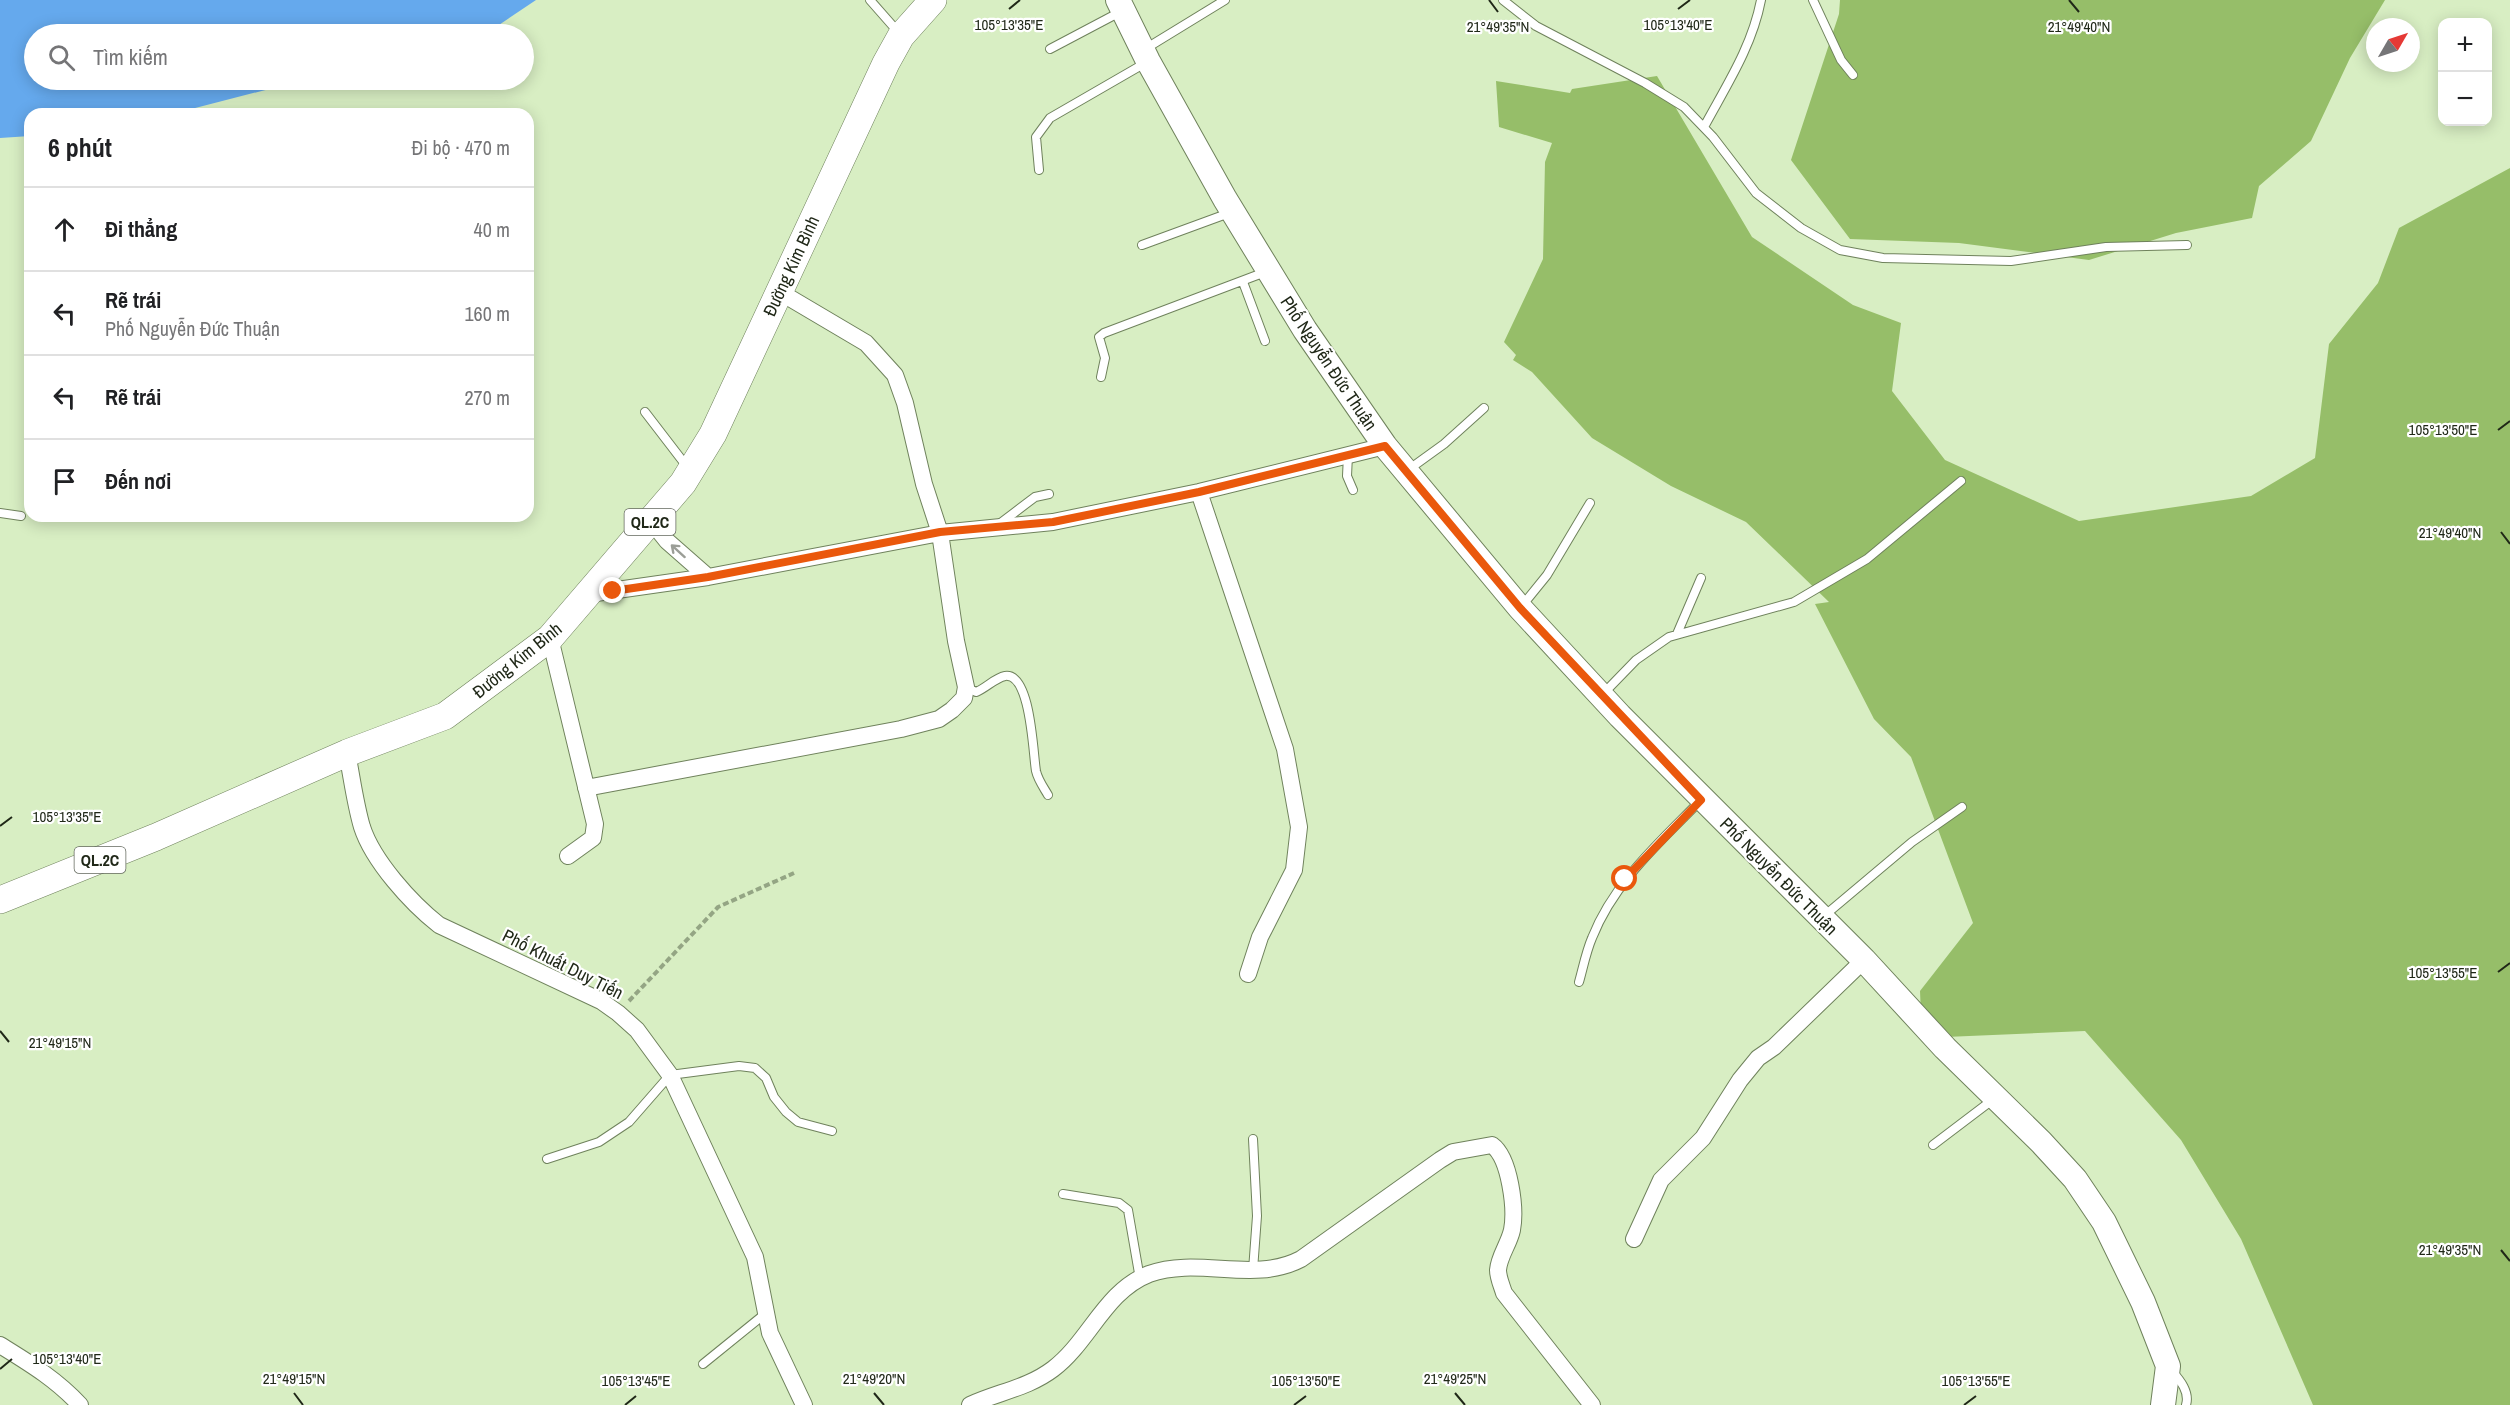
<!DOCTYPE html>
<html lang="vi">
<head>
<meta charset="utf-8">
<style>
	:root { --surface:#fff; --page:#f2f2f2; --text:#202124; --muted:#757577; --line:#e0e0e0 }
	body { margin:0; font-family:"Archivo Narrow",sans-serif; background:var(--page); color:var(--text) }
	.controls { position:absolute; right:18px; top:18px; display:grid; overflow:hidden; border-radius:12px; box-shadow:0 3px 15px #0003 }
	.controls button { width:54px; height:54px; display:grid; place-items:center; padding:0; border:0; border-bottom:2px solid var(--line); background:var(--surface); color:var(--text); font:30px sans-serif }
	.compass { position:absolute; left:2366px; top:18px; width:54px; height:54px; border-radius:50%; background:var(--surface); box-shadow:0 3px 15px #0003; rotate:51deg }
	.stop { position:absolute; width:18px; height:18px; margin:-14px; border:4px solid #ea580c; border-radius:50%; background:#fff }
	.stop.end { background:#ea580c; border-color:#fff; box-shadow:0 2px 6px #0008 }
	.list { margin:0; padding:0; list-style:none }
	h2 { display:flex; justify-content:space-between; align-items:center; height:78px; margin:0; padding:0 24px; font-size:26px }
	h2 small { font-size:20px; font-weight:400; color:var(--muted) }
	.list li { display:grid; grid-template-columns:39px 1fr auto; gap:18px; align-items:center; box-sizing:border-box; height:84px; padding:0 24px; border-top:2px solid var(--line) }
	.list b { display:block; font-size:22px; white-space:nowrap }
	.list p { margin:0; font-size:20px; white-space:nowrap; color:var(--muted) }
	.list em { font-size:20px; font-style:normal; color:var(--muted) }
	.icon { flex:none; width:33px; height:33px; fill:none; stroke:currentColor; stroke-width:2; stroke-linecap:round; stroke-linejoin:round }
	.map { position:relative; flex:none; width:2510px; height:1405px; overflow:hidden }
	.search { position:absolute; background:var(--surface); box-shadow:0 3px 15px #0003; left:24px; top:24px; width:510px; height:66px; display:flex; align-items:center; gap:15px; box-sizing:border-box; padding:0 21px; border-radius:33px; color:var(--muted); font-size:22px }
	.panel { position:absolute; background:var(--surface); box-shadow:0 3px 15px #0003; left:24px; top:108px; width:510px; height:414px; border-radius:18px }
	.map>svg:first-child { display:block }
	.forest { fill:#96be69 }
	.water { fill:#65a9ed }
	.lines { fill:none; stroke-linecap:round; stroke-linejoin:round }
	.lane-casing { stroke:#6f825c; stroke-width:10 }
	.street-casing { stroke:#6f825c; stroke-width:18 }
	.secondary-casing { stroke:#6f825c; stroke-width:26 }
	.primary-casing { stroke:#6f825c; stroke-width:28 }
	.path { stroke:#94a584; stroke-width:4; stroke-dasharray:6 3; stroke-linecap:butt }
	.lane { stroke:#fff; stroke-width:8 }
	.street { stroke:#fff; stroke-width:16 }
	.secondary { stroke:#fff; stroke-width:24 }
	.primary { stroke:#fff; stroke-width:27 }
	.oneway { stroke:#9b9e97 }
	.route { stroke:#ea580c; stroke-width:8 }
	.ticks { fill:none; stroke:#202818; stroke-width:2 }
	.labels { text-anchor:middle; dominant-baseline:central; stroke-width:4.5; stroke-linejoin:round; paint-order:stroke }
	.shield { fill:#fff; stroke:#63685d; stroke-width:1.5 }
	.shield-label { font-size:16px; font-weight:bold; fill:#202818 }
	.street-label { font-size:18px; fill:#202818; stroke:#fff }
	.ticks-label { font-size:15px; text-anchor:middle; fill:#202818; stroke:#fff; stroke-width:4.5; stroke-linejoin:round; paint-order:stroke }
</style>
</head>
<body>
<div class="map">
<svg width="2510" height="1405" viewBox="0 0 2510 1405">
	<rect width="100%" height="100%" fill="#d8eec3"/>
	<path class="forest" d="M1840,0h545l-35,58 -39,83 -52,45 -7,32 -76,15 -87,27 -130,-17 -109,-4 -59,-79 48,-146z
		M1657,76l95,161 101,68 48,18 -9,68 53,69 134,61 172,-25 64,-38 14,-114 49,-61 21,-55 111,-60v1237h-197l-72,-166 -60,-99 -96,-109 -163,7 -2,-47 53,-68 -62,-166 -37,-38 -59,-115 14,-2 -83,-80 -75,-36 -79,-48 -60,-66 -19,-12 3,-5 -12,-13 39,-83 2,-97 7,-19 -53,-16 -3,-46 74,12 2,-4z"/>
	<path class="water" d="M0,0h536l-46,31 -13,3h-443v46h270l-132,34h-142v22l-30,2z"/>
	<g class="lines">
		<g class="lane-casing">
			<path id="lane" d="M870,0l29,33
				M1503,0l33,26 109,57 39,24 29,30 43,56 45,35 39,22 43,8 128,3 95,-14 81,-2
				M1813,0l28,60 12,15
				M1050,49l72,-38
				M1145,49l80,-49
				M1704,127c22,-41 48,-80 57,-127
				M1039,170l-3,-33 14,-19 97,-56
				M1142,245l90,-33
				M1243,282l22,59
				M1101,377l4,-19 -6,-21 5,-4 164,-62
				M645,412l43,56
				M1348,455l-1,21 6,14
				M1408,470l36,-26 40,-36
				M0,513l21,3
				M998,525l37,-28 14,-3
				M1521,607l26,-32 43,-72
				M1677,634l24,-56
				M966,687l10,5c10,-4 19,-14 29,-16 26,-4 28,78 31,95 2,9 8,17 12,24
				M1602,695l34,-35 33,-23 125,-35 73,-43 94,-78
				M1824,916l88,-74 50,-35
				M1579,982c4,-14 7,-30 13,-44 22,-56 68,-96 109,-138
				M1933,1145l62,-47
				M547,1159l52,-17 30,-20 41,-47 69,-9 16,2 11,10 8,19 12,15 12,10 34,9
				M1063,1194l56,9 9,7 12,69
				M1253,1270l4,-54 -4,-77
				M703,1364l63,-51
				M2172,1371c8,9 18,21 14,34"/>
		</g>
		<g class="street-casing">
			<path id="street" d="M1199,492l86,257 14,78 -5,43 -34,67 -12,37
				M651,521l16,20 41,36
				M589,594l119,-17 232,-44 113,-11 146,-30 186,-46
				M550,638l45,186 -2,14 -25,18
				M347,753c5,25 8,50 15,74 11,34 49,76 77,98l162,76 17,12 19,17 33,45 85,182 15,76 34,72
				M586,788l315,-59 38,-10 13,-9 12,-12 2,-11 -10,-46 -16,-108 -16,-49 -19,-81 -10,-28 -29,-32 -88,-52
				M1634,1239l27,-59 42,-42 37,-58 18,-22 16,-11 90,-87
				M0,1345c29,18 56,34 80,60
				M970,1405c28,-13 58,-17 83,-36 36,-27 52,-78 96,-95 50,-18 104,10 152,-15l139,-99 13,-8 39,-7c18,13 24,64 20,85 -3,14 -13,26 -14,40 0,8 4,16 6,23l88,112"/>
		</g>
		<g class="secondary-casing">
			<path id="secondary" d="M1118,0l30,61 77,138 80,131 80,116 135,162 100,108 244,244 81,88 96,94 34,37 29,43 39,80 25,64 -5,39"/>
		</g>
		<g class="primary-casing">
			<path id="primary" d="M0,900l156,-63 191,-84 98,-37 105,-78 133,-155 30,-49 173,-371 15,-27 32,-36"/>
		</g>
		<path class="path" d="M629,1001l89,-94 76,-34"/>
		<use href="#lane" class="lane"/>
		<use href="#street" class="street"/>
		<use href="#secondary" class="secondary"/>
		<use href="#primary" class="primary"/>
	</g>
	<defs><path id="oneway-shaft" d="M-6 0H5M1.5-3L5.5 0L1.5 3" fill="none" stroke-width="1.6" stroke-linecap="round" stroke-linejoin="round" transform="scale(1.5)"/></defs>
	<use class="oneway" href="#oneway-shaft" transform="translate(678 551) rotate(-138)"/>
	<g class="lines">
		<path class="route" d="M613,591l95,-14 232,-45 113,-10 146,-30 186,-46 135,162 181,192 -76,79"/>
	</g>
	<path class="ticks" d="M1489,0l9,12M2069,0l10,12M1009,9l11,-9M1678,9l12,-9M2498,430l12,-9M2501,532l9,12M0,826l12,-9M2498,972l12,-9M0,1031l9,11M2501,1250l9,11M0,1369l12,-10M294,1393l9,12M874,1393l10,12M1455,1393l10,12M625,1405l11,-9M1294,1405l12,-9M1964,1405l12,-9"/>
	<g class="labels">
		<g class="shield">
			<rect x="624.5" y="509" width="51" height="26" rx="4.5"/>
			<rect x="74.5" y="847" width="51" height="26" rx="4.5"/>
		</g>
		<g class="shield-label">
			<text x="650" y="522">QL.2C</text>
			<text x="100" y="860">QL.2C</text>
		</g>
		<g class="street-label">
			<text transform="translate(791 266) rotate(-65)">Đường Kim Bình</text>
			<text transform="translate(1329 363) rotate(56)">Phố Nguyễn Đức Thuận</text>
			<text transform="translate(517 660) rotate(-39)">Đường Kim Bình</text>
			<text transform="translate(1779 876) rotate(45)">Phố Nguyễn Đức Thuận</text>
			<text transform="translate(563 964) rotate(27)">Phố Khuất Duy Tiến</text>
		</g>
	</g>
	<g class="ticks-label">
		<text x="1009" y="30">105°13'35"E</text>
		<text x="1678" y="30">105°13'40"E</text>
		<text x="1498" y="32">21°49'35"N</text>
		<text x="2079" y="32">21°49'40"N</text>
		<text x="2443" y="435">105°13'50"E</text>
		<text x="2450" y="538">21°49'40"N</text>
		<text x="67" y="822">105°13'35"E</text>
		<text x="2443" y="978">105°13'55"E</text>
		<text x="60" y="1048">21°49'15"N</text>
		<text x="2450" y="1255">21°49'35"N</text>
		<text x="67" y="1364">105°13'40"E</text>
		<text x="294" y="1384">21°49'15"N</text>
		<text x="874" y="1384">21°49'20"N</text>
		<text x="1455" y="1384">21°49'25"N</text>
		<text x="636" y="1386">105°13'45"E</text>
		<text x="1306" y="1386">105°13'50"E</text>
		<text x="1976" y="1386">105°13'55"E</text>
	</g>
</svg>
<div class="controls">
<button>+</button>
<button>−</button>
</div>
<svg class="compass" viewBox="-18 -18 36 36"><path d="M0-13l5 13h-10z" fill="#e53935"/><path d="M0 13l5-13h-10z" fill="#757577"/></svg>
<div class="stop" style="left:1625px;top:879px"></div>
<div class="stop end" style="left:613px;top:591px"></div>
<div class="search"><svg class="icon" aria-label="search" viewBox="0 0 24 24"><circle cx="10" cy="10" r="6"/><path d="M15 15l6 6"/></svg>Tìm kiếm</div>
<section class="panel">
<h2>6 phút<small>Đi bộ · 470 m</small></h2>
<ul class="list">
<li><svg class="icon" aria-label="ahead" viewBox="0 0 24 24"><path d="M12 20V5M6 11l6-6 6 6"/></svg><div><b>Đi thẳng</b></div><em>40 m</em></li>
<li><svg class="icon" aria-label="left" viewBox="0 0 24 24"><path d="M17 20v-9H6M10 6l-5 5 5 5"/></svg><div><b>Rẽ trái</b><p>Phố Nguyễn Đức Thuận</p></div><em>160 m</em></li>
<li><svg class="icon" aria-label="left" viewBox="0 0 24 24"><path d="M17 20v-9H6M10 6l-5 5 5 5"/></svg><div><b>Rẽ trái</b></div><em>270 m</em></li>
<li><svg class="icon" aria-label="arrive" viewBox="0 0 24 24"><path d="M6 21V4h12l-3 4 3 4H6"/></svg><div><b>Đến nơi</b></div></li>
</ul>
</section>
</div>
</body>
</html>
